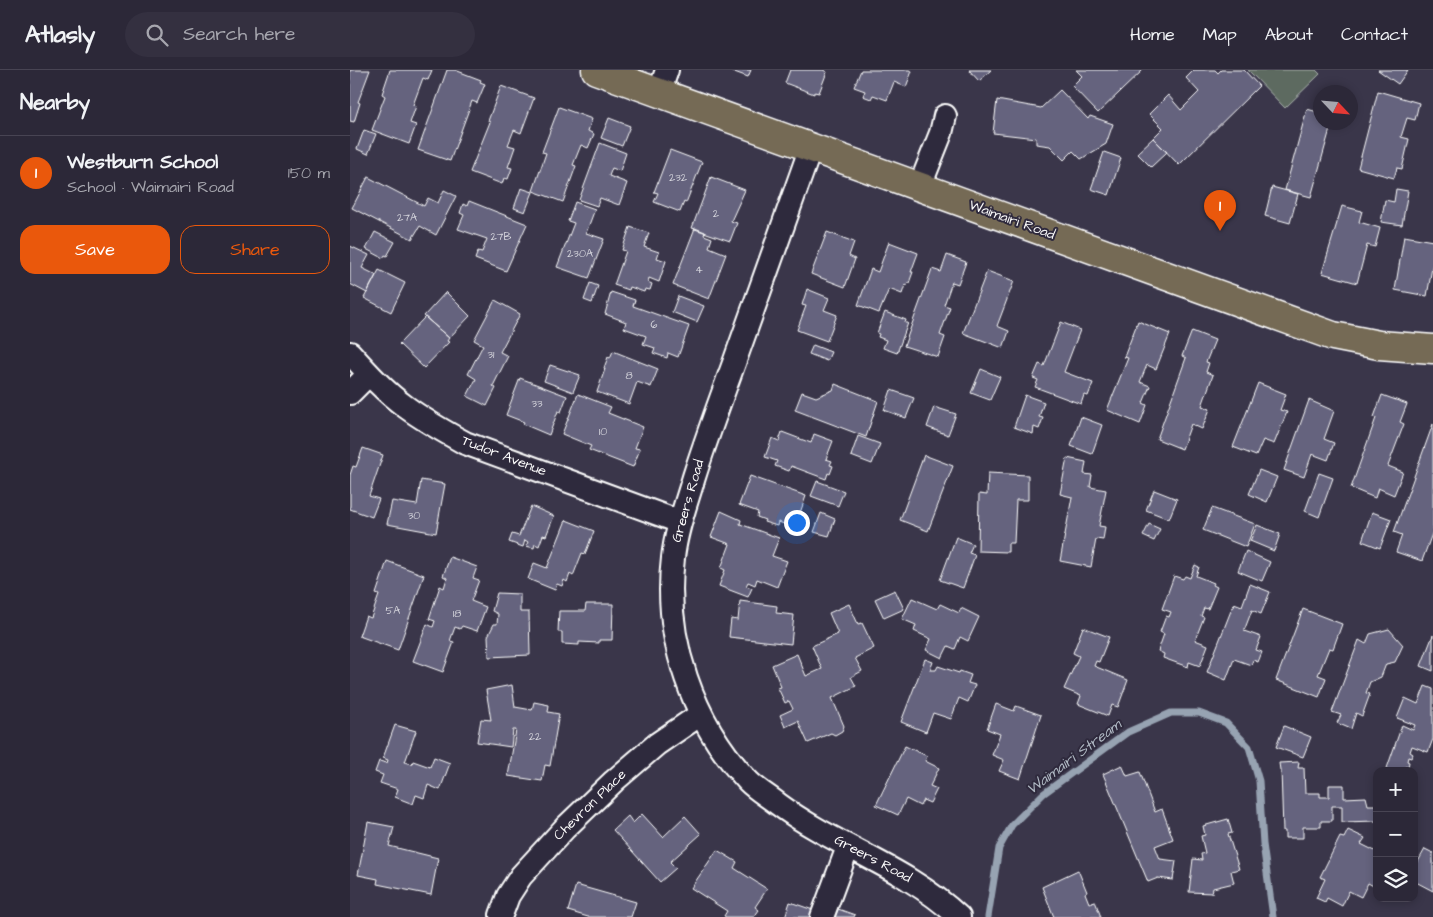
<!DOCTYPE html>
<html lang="en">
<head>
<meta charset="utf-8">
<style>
	:root { --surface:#2c2838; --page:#343040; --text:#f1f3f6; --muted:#a6a6ae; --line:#484453; --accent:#ea580c }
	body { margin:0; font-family:"Architects Daughter",sans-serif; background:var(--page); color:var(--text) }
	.controls { position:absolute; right:15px; bottom:15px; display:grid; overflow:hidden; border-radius:10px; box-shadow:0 2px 8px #0003 }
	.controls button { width:45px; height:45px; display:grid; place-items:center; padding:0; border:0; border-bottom:1px solid var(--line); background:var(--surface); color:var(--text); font:25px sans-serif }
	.compass { position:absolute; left:963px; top:15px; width:45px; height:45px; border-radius:50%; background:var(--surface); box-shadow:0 2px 8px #0003; rotate:116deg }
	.you { position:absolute; left:446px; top:452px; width:18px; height:18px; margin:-12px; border:4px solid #fff; border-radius:50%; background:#1a73e8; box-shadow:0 0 0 8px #1a73e833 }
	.badge { display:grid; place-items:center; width:32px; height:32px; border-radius:50%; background:var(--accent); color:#fff; font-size:16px; font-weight:700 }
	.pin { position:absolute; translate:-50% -41px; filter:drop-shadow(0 1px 2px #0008) }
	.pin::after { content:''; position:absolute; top:26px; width:18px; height:15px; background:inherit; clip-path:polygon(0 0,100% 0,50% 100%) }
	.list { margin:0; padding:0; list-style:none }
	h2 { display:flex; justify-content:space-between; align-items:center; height:65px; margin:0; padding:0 20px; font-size:21px }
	h2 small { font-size:16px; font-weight:400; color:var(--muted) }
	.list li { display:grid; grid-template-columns:32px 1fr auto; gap:15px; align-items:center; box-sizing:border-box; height:75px; padding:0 20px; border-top:1px solid var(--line) }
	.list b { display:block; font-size:19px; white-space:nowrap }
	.list p { margin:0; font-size:16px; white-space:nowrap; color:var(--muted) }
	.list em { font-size:16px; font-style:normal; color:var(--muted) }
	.actions { display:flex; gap:10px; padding:15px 20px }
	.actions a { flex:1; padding:11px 0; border:1px solid var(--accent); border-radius:15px; text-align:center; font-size:18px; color:var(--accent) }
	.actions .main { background:var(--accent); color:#fff }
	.icon { flex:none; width:28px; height:28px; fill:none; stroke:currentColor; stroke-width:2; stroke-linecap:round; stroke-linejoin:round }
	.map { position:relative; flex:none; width:1083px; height:847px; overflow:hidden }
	header { display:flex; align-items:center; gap:30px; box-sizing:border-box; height:70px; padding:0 25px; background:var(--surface); border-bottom:1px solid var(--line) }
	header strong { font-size:24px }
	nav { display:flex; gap:28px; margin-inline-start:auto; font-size:18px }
	.search { width:350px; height:45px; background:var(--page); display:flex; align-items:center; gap:12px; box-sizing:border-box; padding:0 18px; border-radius:28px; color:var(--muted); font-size:19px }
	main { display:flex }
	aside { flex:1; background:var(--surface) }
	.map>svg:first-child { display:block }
	.green { fill:#5d6b61; stroke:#aeb5b0 }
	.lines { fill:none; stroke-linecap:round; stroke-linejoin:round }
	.stream { stroke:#97a3b2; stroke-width:7 }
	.building { fill:#65647e; stroke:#fff }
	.minor-casing { stroke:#fff; stroke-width:26 }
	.major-casing { stroke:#fff; stroke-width:31 }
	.minor { stroke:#2f2a3d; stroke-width:22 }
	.major { stroke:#756a55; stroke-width:28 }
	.labels { text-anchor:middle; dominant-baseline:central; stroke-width:4; stroke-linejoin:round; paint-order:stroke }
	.number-label { font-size:11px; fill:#d8d8df }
	.street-label { font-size:14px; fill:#fff; stroke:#2f2a3d }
	.water-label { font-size:15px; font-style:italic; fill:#b1bac5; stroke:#2f2a3d }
</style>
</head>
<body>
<header>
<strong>Atlasly</strong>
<div class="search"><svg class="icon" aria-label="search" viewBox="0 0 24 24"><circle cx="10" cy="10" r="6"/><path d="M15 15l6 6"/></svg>Search here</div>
<nav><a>Home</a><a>Map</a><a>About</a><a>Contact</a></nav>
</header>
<main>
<aside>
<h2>Nearby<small></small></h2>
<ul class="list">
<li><span class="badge">1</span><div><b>Westburn School</b><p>School · Waimairi Road</p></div><em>150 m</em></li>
</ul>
<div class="actions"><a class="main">Save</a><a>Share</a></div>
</aside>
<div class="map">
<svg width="1083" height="847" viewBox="0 0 1083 847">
	<rect width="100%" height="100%" fill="#3a364a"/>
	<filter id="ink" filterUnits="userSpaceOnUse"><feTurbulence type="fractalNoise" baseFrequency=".02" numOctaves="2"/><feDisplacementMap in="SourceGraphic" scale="10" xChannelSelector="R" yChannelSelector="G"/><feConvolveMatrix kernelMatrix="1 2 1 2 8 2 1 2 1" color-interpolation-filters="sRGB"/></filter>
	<g filter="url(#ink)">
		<path class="green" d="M898,0h68l4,4 -35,34z"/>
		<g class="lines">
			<path class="stream" d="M638,847l11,-69 13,-23 31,-31 85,-62 43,-19h28l27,10 23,24 10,34 4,63 10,73"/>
		</g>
		<path class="building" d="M0,0h20l-12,32 2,1 -6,19 -4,-1z
			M40,0h42l-4,10 -5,-2 -10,27 3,1 -6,17 6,2 -7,19 -37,-14 13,-34 -3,-2z
			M97,0h8l26,10 -1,2 5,2 -8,19 -5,-2 -22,60 -32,-11z
			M379,0h22l-3,7z
			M440,0h33l4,2 -8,21 -5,-1v2l-29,-11z
			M511,0h48l3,1 -6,16 -12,-5 -7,18 -14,-5 -2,4 -8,-3 2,-5 -11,-4z
			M619,0h22l-12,11z
			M726,0h67l-45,43 -26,-27 10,-10z
			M844,0h21l3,3 3,-3h23l15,16 -80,79 -26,-27 10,-10 -14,-14 19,-19 13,15 18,-18 -13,-14z
			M1028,0h30l-10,14z
			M151,16l33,12 -13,35 -7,-3 -6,15 7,2 -7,20 4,1 -4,11 -4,-1 -2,6 -32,-12 20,-50 -2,-1z
			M710,20l28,29 2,-3 23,8 -7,20 -25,15 -8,-8 -9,9 -14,-14 -14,-2v-6l-43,-5 4,-33 44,8z
			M1028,21l41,12 -4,17 -8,-2 -6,19 8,2 -7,30 -5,-1 -3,10 -36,-10z
			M209,37l33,12 -4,12 6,3 -6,14 -7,-3 -8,20 3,1 -13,36 -30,-11 13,-38 -4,-1z
			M957,39l14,4v9h11l-21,75 -26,-7z
			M259,48l21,8 -8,20 -21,-8z
			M14,60l12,4 -8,20 -11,-5z
			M803,68l14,14 -16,15 -14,-14z
			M250,73l26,10 -6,18 -8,-3 -3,8 18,7 -8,22 -19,-7 -3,8 -18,-6z
			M320,80l32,12 -16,41 -2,-1 -4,10 -26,-10 4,-9 -4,-1z
			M754,82l17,6 -12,37 -18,-6z
			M18,107l56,29 4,-8 10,5 6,-13 12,6 -20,39 -16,-9 -8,13 -60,-31z
			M361,107l34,13 -14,31 6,2 -7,18 -38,-13z
			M922,117l26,7 -8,29 -25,-7z
			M171,118l12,4 -8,20 -11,-4z
			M1046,119l12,2 -6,34 -21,-3 4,-22 9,2z
			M119,131l58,23 -21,47 -31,-12 3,-8 4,1 5,-13 -29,-10 6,-14 -4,-2 3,-9 4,2z
			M225,132l20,7 -9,24 18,6 -15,39 -32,-11 17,-44 -6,-2z
			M992,136l20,5 -3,11 21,6 -5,19 -8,-2 -10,38 -35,-10z
			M280,157l19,6 -5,14 15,5 -2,6 9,3 -7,21 -10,-4 -1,4 4,2 -2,6 -5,-1 -1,3 -14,-5 -1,3 -15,-5 12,-34 -4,-1z
			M345,158l10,4 -1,3 8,3 -3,9 17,7 -17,45 -36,-14z
			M25,162l20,10 -8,14 -2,-1 -2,3 -17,-9z
			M477,162l27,10 -5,14 6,3 -10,28 -34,-13z
			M1054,166l29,5v21l-6,34 -32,-6z
			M539,172l29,11 -7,19h2l-4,11 -1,-1 -1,4 -2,-1 -3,9 -13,-5 -10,24 -21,-8 13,-36 7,3z
			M0,176l19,9 -7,13 14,7 -9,18 -17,-9z
			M597,185l19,7 -8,22 -6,-2 -8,23 6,2 -10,28 5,2 -7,20 -34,-11 28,-77 9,3z
			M29,200l26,13 -14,29 -27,-14z
			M637,201l27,10 -17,45 12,5 -6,17 -40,-15z
			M240,213l8,3 -6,17 -8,-3z
			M457,219l22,9 -5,12 13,5 -10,26 -30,-11 9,-24 -4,-1z
			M96,222l24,24 -21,22 -25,-22z
			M261,222l24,8 -2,6 56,20 -11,31 -10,-4 -1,5 -14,-5 2,-5 -12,-4 3,-8 -22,-8 2,-6 -21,-8z
			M328,226l26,10 -7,16 -25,-10z
			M145,230l25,14 -20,38 8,4 -15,30 3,2 -9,18 -20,-10 9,-17 -8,-5 15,-29 -9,-5z
			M535,242l21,8 -1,3h3l-11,30 -14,-5 3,-8 -8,-3 1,-3 -2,-1z
			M75,247l24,21 -2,3 2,1 -25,26 -25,-24z
			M788,251l32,13 -14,35 -9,-4 -7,17 10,4 -7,17 4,2 -7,19 -33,-14 21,-52 -4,-1z
			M711,252l19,8 -16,42 29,11 -5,13 -4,-1 -3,9 -46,-17 3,-7 -5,-2 6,-14 5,2z
			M842,261l23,9 -9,22 3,1 -3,9 7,3 -11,31 8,3 -8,20 -11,-5 -9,25 -25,-10 29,-81 -4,-2z
			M463,275l18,7 -4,9 -18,-7z
			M263,281l45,18 -7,18 -14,-5 -8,22 -32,-12 8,-23 -1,-1 4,-11 2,1z
			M200,295l30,10 -7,17 -29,-11z
			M631,299l19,8 -10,23 -19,-7z
			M170,308l47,18 -6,16 -3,-1 -9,24 -26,-11 1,-2 -18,-7z
			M908,313l28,11 -6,16 7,2 -13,32 -11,-4 -7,16 -23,-9z
			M485,314l43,17 -12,36 -71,-27 7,-18 14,5 17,-7z
			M541,320l23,8 -8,20 -22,-8z
			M228,324l33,13 -3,6 35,14 -8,21 5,1 -7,18 -44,-17 2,-4 -29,-12z
			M675,325l19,7 -5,15 4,1 -4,11 -5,-2 -1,7 -19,-7z
			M1032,325l25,9 -7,18 4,2 -16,42 15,6 -9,23 -16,-7 -3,10 -24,-10 25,-70 -2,-1z
			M959,330l25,11 -10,28 10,4 -6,17 -16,-6 -8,23 -20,-7z
			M584,337l22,7 -8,21 -21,-8z
			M731,347l21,8 -10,29 -21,-8z
			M1083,354v107l-11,30 -26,-9 6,-17 -8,-3z
			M432,362l29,11 3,-9 19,7 -7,18 6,2 -2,4 3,1 -3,8 -2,-1 -2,6 -35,-13 -2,5 -14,-5 2,-5 -12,-4 7,-19 7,3z
			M508,366l22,8 -8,20 -21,-8z
			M13,378l20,7 -14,41 10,3 -7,18 -22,-8v-34l3,-9 3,1z
			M574,385l29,11 -25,65 -28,-11z
			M717,388l19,4 -2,12 8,1 -2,12 16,3 -7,36 6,1 -2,13 -7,-1 -5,28 -31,-6 12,-64 -12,-3z
			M909,400l18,7 -10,25 -18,-8z
			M638,403l40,2v25h-12l-2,43h-6v9l-30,-1 1,-57 8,1z
			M969,403l14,5 -14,39 -14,-6z
			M400,406l56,20 -6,17h1l-7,14 -16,-5 -1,4 -13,-4 1,-2 -8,-3 1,-5 -19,-7z
			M71,410l24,4 -9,49 -49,-9 5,-23 25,4z
			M467,411l27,10 -6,15 -27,-10z
			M804,420l23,9 -8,20 -23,-9z
			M181,436l23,10 -8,20 -3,-1 -4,11 -4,-2 -1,4 -8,-2 2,-4 -3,-2 -2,7 -14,-5 3,-8 7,2z
			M862,438l43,16 -9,23 -43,-17z
			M371,441l20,9 -1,4 39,14 -7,18 15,5 -10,26 -20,-8 -2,6 -7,-3 -2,4 6,2 -4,9 -29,-11 6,-16 -4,-2 9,-24 -19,-7z
			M1022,442l19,7 -11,29 -18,-7z
			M471,443l14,6 -6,17 -15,-4z
			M216,450l28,11 -9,23 -3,-1 -9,23 -3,-2 -3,8 -3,-2 -2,6 -5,-2 -2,6 -27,-11 6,-16 13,5z
			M799,454l11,5 -6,12 -11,-5z
			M907,455l23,9 -6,17 -24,-10z
			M606,467l17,7 -4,9 6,2 -12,33 -23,-8z
			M896,481l24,11 -8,19 -24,-10z
			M100,487l27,10 -4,11 6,2 -8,21 15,6 -9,24 -15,-5 -2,3 -5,-2 -5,14 4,1 -11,30 -30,-11 14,-37 6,3 2,-6 -6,-2 11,-33 4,2 3,-10 -4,-2z
			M37,491l37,14 -26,75 -39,-14 7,-20 5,2 8,-23 -3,-1z
			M845,495l4,2 -3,9 18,7 -1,2 4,2 -9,22 -4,-1 -3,8 3,1 -9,23 13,5 -8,21 -11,-4 -1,5 -25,-9 1,-4 -6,-3 6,-17 -4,-2 6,-16 3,1 2,-5 -9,-3 12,-33 9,3 2,-3 5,2z
			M900,514l20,8 -9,22 -9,-4 -8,21 17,6 -5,13 6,2 -4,10 -5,-2 -2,5 -17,-6 -8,21 -19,-8 27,-69 8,3z
			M545,520l9,19 -20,9 -9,-19z
			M147,523l23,1v18h9l1,43 -41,2 -1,-21 6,-12h3l1,-10 -6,-3z
			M562,528l25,11 3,-5 19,9 2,-5 18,9 -11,24 -8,-4 -5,12 -7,-3 -6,12 -16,-8 5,-11 -17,-8 2,-6 -14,-6z
			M390,531l37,5 -1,7 18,2 -3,29 -62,-7 2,-18 7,1z
			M236,534h27l-1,36h-13v3l-20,-1v3l-17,-1v-12h-4l1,-21h26z
			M499,534l9,20 4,-1 12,25 -19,10 7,13 -11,6 5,9 -24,12 12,28 -2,5 -7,4 -4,-2 -23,10 -10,-22 -13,6 -5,-12 13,-6 -4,-8 -4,2 -7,-15 3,-1 -9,-22 25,-11 9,22 16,-7 -10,-23 26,-12 -9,-21z
			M953,539l39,15 -9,25 -4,-1 -11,27 8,3 -7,19 -43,-17z
			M733,557l26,10 -10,25 -3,-1 -2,5 34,14 -10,27 -6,-2 -4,11 -30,-12 3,-8 -17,-7 15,-33 -6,-3z
			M1039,559l14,16 -8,17 -9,2 -5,13 -11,5 -4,11 4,1 -8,22 -6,-3 -5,16 -14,-6 4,-8 -9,-3 27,-72 7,4 4,-10z
			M1083,565v36l-12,-5z
			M575,589l8,3 -3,8h6l2,-4 21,7 1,-2 11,4 -3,8 7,2 -7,17 -9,-4 -8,21 -18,-6 -7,19 -25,-10z
			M162,615l3,22 17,3 2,-8 15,3 -1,7 11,2 -9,52 -5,-1 -3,16 -34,-5 8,-46h-3l-2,17 -34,-5 4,-23 10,1 -5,-30z
			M1075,616l8,3v50l-5,13 -16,-6 -2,6 3,2 -2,4 -3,-1 -1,4 2,1 -1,5 -2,-1 -2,4 2,1h-20l16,-46 11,5 2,-5 -18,-7 8,-20 13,6z
			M646,634l18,7 2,-5 25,9 -21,64 -21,-8 5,-11 -12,-5 8,-21 -13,-5z
			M45,655l21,6 -11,31 7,2 1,-3 17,6 4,-10 16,6 -10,27 -12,-5 -4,13 -8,-3 -3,9 -18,-7 3,-8 -18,-6 3,-8 -8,-3 4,-11 8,2 1,-3 -5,-2z
			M934,656l27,11 -8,20 -27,-10z
			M555,676l22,10 -2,5 14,7 -9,18 7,3 -7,14 -7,-3 -3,6 -14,-7 -8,16 -22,-10z
			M949,692l-1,6h6l1,25h15v4h9v-12h15v13l22,-1 2,8h9v16l-35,1v-16h-10v15h-11v6h-18v11h-18v-7h-2l-2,-61h-1l-1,-7z
			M772,695l5,11 13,-4 15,40 7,-3 11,30 -18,7 5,13 16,2 -3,19 -15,-2 -10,4 -45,-108z
			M292,744l21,23 22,-21 16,18 -31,28 6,6 -16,14 -47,-52 15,-14 5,7z
			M878,749l4,14 -4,1 11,35 -8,2 3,12 -21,5 -1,5 -23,-1 4,-33 9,1 -1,-6 4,-1 -4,-17 4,-1 -2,-9z
			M18,752l26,5 -5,19 49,12 -7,37 -54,-11 1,-5 -20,-4z
			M998,760l17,8 -4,6 16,8v36l-9,-5 -7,14 -12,-6 -7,15 -15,-8 -2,4 -9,-4 9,-19 -5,-2 20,-40 4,1z
			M1075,779l8,4v38l-19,-10v-12z
			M367,780l20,12 -3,6 33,21 -12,18 4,3 -5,7h-28l-2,-1 3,-5 -36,-23z
			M728,800l9,22 -2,1 4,10 6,-2 6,16h-47l-12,-30z
			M226,815l60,17 -5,15h-43l-20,-6z
			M440,832l23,8 -2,7h-26z
			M488,839l17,6 -1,2h-19z"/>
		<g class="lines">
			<g class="minor-casing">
				<path id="minor" d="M309,23l8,-23
					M461,77c-26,72 -52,144 -77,216 -14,38 -28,76 -40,114 -8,27 -18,53 -21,81 -10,80 20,165 75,223 9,9 20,15 30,23 58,43 128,63 181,113
					M570,116l21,-53 4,-17
					M0,283c17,19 35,39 56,54 19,14 39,25 59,36l215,79
					M0,323l19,-19
					M151,845l7,-19 13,-20 44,-48 49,-47 43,-37 44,-30
					M472,847l26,-70"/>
			</g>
			<g class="major-casing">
				<path id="major" d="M246,0l737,266 46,9 54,4"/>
			</g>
			<use href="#minor" class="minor"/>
			<use href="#major" class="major"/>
		</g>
	</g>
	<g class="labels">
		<g class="number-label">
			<text x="328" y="107">232</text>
			<text x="366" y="143">2</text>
			<text x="57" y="147">27A</text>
			<text x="151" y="166">27B</text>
			<text x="230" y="183">230A</text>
			<text x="349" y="199">4</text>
			<text x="304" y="254">6</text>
			<text x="141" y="284">31</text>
			<text x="279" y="305">8</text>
			<text x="187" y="333">33</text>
			<text x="253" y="361">10</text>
			<text x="64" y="445">30</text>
			<text x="43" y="540">5A</text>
			<text x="107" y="543">18</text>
			<text x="185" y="666">22</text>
		</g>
		<g class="street-label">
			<text transform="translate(662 150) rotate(20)">Waimairi Road</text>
			<text transform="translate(154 386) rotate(21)">Tudor Avenue</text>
			<text transform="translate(338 431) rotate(-74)">Greers Road</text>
			<text transform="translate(240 735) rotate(-44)">Chevron Place</text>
			<text transform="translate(523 789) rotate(28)">Greers Road</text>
		</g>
		<g class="water-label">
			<text transform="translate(724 687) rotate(-37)">Waimairi Stream</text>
		</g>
	</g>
</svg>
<div class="controls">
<button>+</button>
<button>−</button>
<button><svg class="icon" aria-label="layers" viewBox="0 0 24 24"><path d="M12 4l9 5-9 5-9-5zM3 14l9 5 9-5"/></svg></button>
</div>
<svg class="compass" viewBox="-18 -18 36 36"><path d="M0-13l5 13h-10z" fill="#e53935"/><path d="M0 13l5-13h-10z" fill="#a6a6ae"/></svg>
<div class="you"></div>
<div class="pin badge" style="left:870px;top:161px">1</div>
</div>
</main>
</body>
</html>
